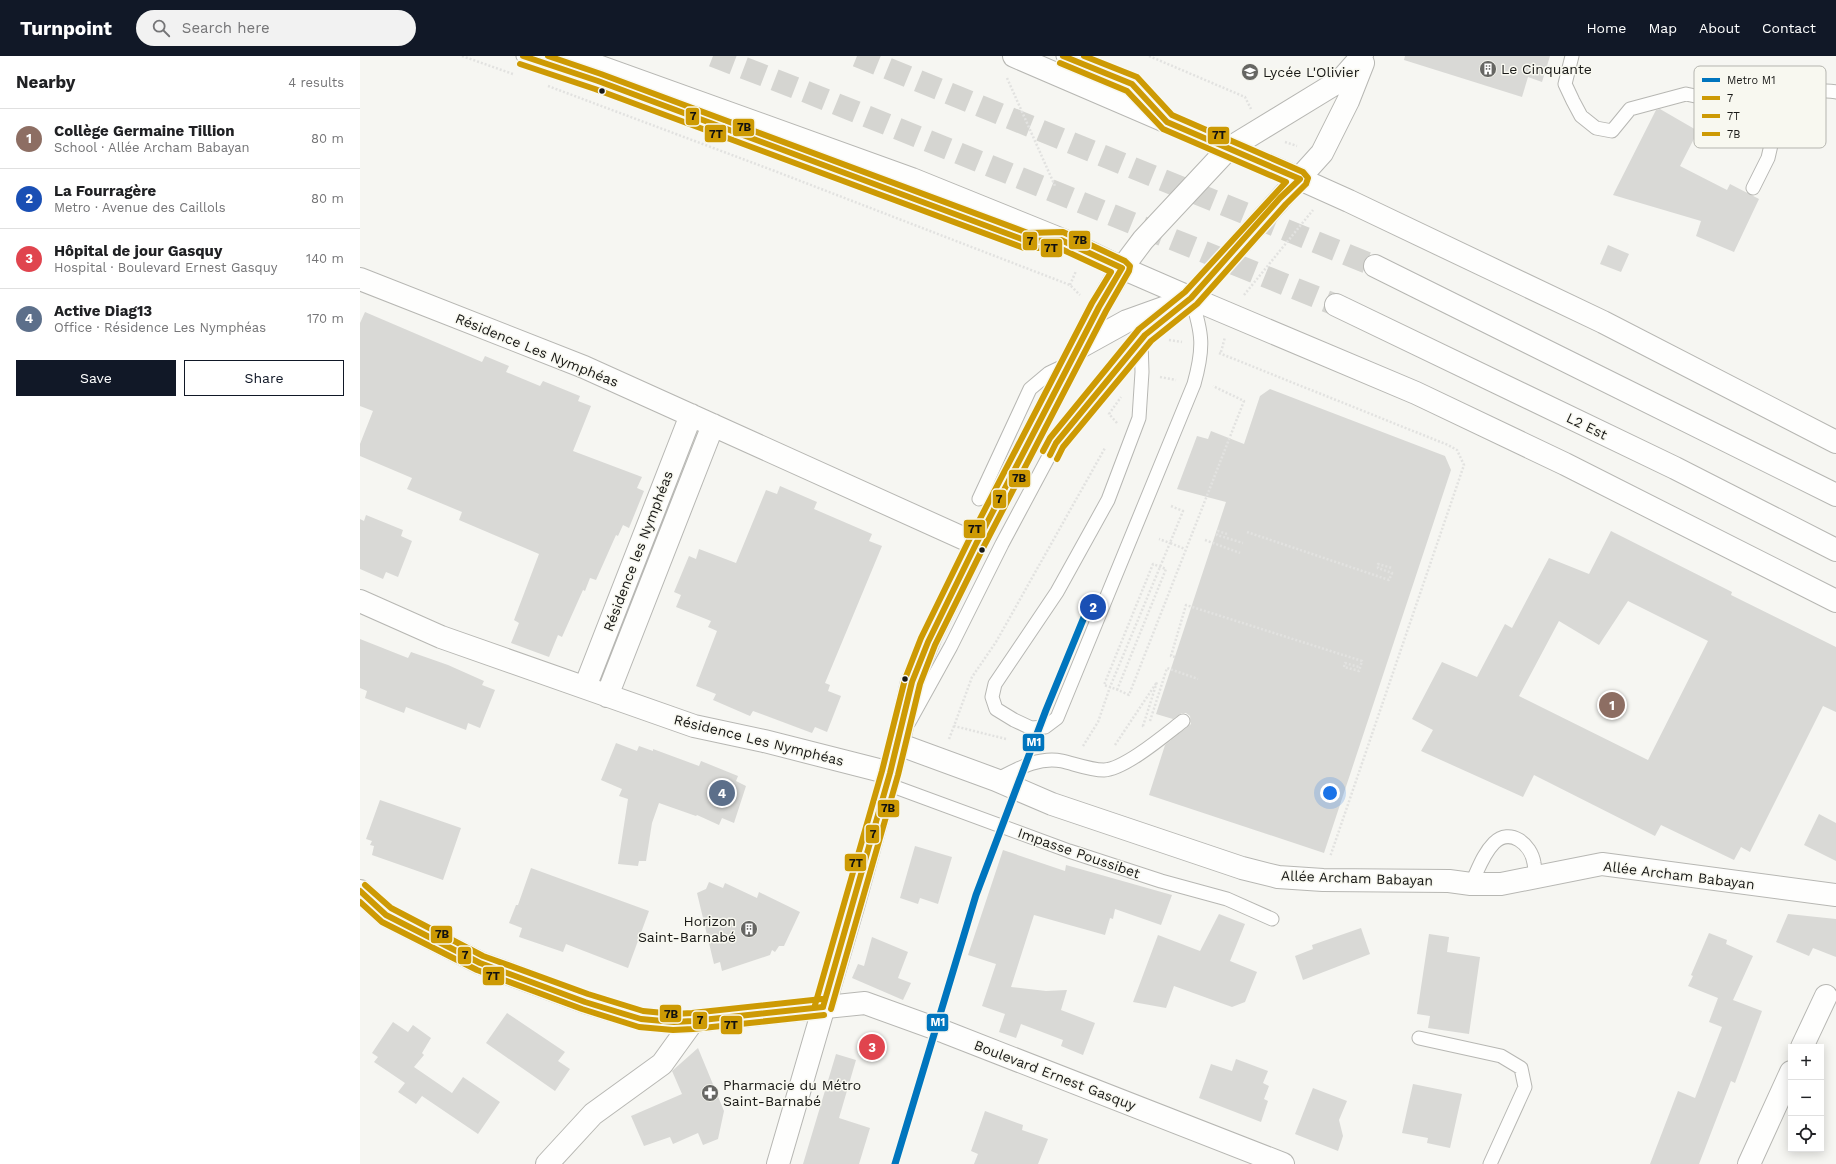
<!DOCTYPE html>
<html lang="en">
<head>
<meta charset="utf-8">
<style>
	:root { --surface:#fff; --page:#f2f2f2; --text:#202124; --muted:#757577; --line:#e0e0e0; --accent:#111827 }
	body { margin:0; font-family:"Work Sans",sans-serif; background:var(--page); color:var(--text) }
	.controls { position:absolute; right:12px; bottom:12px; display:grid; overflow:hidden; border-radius:0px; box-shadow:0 2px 10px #0003 }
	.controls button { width:36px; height:36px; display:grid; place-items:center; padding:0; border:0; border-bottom:1px solid var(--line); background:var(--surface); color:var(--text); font:20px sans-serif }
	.you { position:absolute; left:970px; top:737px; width:14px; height:14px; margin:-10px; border:3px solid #fff; border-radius:50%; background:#1a73e8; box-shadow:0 0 0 6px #1a73e833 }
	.badge { display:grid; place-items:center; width:26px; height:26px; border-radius:50%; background:var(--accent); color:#fff; font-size:13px; font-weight:700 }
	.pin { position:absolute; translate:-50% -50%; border:2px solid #fff; box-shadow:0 1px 4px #0006 }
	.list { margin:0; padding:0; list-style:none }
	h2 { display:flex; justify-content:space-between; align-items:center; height:52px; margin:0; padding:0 16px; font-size:17px }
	h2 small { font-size:13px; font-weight:400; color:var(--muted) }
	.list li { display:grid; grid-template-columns:26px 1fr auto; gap:12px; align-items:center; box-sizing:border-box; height:60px; padding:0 16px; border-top:1px solid var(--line) }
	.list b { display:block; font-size:15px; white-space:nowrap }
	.list p { margin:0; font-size:13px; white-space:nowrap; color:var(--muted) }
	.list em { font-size:13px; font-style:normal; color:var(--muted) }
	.actions { display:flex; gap:8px; padding:12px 16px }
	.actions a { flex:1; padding:9px 0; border:1px solid var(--accent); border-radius:0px; text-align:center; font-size:14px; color:var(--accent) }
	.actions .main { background:var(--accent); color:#fff }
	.icon { flex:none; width:22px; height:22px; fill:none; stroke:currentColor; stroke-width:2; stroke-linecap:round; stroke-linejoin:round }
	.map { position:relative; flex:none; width:1476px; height:1108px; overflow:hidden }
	header { display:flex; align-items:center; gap:24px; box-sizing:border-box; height:56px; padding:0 20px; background:var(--accent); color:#fff }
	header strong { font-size:19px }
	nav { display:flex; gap:22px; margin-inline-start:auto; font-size:14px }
	.search { width:280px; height:36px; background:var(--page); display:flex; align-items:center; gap:10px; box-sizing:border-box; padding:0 14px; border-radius:22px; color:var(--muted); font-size:15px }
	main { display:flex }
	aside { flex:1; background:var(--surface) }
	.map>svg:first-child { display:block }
	.building { fill:#d9d9d6; fill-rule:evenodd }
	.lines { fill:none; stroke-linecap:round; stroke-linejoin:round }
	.highway-tunnel { stroke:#d5d5d1; stroke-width:22; stroke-dasharray:22 11; stroke-linecap:butt }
	.lane-casing { stroke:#b7b7b3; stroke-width:15 }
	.street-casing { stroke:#b7b7b3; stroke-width:24 }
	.secondary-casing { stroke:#b7b7b3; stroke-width:24 }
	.highway-casing { stroke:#b7b7b3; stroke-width:24 }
	.path { stroke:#e2e2e0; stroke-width:2.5; stroke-dasharray:2 2; stroke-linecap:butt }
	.lane { stroke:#fefefd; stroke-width:13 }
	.street { stroke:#fefefd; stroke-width:22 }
	.secondary { stroke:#fefefd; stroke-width:22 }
	.highway { stroke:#fefefd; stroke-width:22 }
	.bus-1-casing { stroke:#f8f8f0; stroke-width:9 }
	.bus-2-casing { stroke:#f8f8f0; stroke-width:9 }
	.bus-3-casing { stroke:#f8f8f0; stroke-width:9 }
	.bus-1 { stroke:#cd9a04; stroke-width:6 }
	.bus-2 { stroke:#cd9a04; stroke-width:6 }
	.bus-3 { stroke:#cd9a04; stroke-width:6 }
	.metro-1-casing { stroke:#f8f8f0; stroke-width:10 }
	.metro-1 { stroke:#0075be; stroke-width:7 }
	.bus-dot { fill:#181816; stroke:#f8f8f0; stroke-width:1.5 }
	.labels { text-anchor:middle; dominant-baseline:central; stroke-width:3; stroke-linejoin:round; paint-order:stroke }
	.poi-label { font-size:14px; fill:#181816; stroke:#f8f8f0; text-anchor:start }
	.street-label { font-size:14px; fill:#181816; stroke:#f8f8f0 }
	.key { fill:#f8f8f0; stroke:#b5b5af; stroke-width:1 }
	.key-label { font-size:11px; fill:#181816 }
	.line-badge { stroke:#f8f8f0; stroke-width:1.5 }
	.badge-label { font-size:11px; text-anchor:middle; font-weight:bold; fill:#fff }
	.pale-badge-label { font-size:11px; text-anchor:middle; font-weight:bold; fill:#111 }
</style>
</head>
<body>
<header>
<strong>Turnpoint</strong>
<div class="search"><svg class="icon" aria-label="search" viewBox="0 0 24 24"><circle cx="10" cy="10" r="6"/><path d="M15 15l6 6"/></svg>Search here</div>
<nav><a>Home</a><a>Map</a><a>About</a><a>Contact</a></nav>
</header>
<main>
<aside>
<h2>Nearby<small>4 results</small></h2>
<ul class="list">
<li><span class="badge" style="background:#8d6e63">1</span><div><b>Collège Germaine Tillion</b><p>School · Allée Archam Babayan</p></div><em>80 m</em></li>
<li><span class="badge" style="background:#1a4fb4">2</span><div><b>La Fourragère</b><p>Metro · Avenue des Caillols</p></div><em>80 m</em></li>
<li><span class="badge" style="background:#e0444e">3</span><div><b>Hôpital de jour Gasquy</b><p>Hospital · Boulevard Ernest Gasquy</p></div><em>140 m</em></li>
<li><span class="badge" style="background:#5c6f8a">4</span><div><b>Active Diag13</b><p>Office · Résidence Les Nymphéas</p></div><em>170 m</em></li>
</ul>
<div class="actions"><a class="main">Save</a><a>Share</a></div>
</aside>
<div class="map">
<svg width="1476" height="1108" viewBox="0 0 1476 1108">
	<rect width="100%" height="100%" fill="#f6f6f2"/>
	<path class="building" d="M1045,0h145l-8,26 -14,-5 -6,20 -118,-37z
		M1300,53l38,22 -18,35 47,24 3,-6 29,15 -25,53 -38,-16 5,-15 -88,-26 43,-85z
		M1248,189l21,9 -8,18 -21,-8z
		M5,256l117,50 3,-6 24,10 -3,6 34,14 3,-5 37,15 -2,5 13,5 -18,45 69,26 -5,11 7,3 -15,37 -6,-3 -5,11 -2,-1 -20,45 -6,-2 -5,13 -2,-1 -21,47 -4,-2 -9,22 -38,-14 8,-20 -5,-3 25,-66 -80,-34 3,-8 -55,-23 5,-11 -52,-22v-12l13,-33 -13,-5v-83z
		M910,333l175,67 6,14 -127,383 -175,-58 16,-50 26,-21 -1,-8 -4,-3h-4l-9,6 -17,-5 70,-212 -49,-13 20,-53 11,3 3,-8 33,13 16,-48z
		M420,430l37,16 -3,7 58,25 -3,7 13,5 -57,137 5,2 -2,6 13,5 -14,36 -12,-5 -3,6 -59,-22 -3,5 -37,-16 3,-6 -20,-8 21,-55 -9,-4 3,-6 -35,-14 5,-12 -7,-3 15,-36 7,3 3,-10 37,14 30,-73 11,4z
		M6,459l37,15 -2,6 11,5 -14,36 -12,-5 -3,7 -23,-10v-50l4,2z
		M1251,475l121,61 -1,3 105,52v65l-13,-6 -73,146 -9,-5 -7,13 -73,-35 -6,11 -121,-61 -11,22 -102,-46 12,-21 -21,-11 30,-57 35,15 28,-53 7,4 37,-70 40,16zM1268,545l80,40 -60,119 -129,-64 40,-75 40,24z
		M0,583l48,19 3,-6 37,13 36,16 -2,4 13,5 -15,38 -12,-5 -2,7 -60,-23 -2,6 -39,-15 2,-7 -7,-3z
		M256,687l21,8 2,-5 14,5v-2l46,17 2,-5 37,15 -2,5 10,5 -12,37 -12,-5 -3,7 -22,-10 -1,1 -37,-13 -7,20 -6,38h-7l-1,5 -20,-2 10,-65 -9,-3 3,-7 -21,-9z
		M20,744l81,28 -18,52 -71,-25 2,-9 -4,-1 2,-4 -6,-2z
		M1459,758l17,9v38l-32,-16z
		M555,790l37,11 -14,47 -18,-6 -2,6 -18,-6z
		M643,794l62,21 1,-6 106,30 -11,30 -46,-16 -2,10 -3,-1 -5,17 -71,-20 -23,72 35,4 21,-1 -6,20 34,13 -12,32 -22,-9 2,-6 -42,-16 -5,14 -17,-6 6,-18 -23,-8 14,-42 -28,-9z
		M171,812l118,43 -21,57 -62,-24 -3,8 -44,-15 3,-9 -13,-5 7,-18h2z
		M349,826l14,6 2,-5 32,15 2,-6 41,20 -16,34h-5l-4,6 -3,-2 -2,5 -48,16 -2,-9 -6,2 -17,-71 9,-4z
		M859,858l26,10 -15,37 27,11 -12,30 -13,5 -58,-21 -8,22 -33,-6 25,-67 42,16z
		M1428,858l48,5v38l-23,-9 -4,8 -33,-14z
		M1001,872l9,26 -67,26 -8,-24 18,-7 -1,-4z
		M1349,877l18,7 -1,4 27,12 -20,44 29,11 -27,72 -4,-2 -32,83h-49l28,-73 17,7 27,-71 -13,-5 9,-24 -30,-12 5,-10 -2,-1z
		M1069,878l20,3 -2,15 33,5 -11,77 -41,-6 2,-12 -13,-2z
		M512,881l36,15 -10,26 13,5 -8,17 -51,-22 6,-14 6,2z
		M147,957l58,39 -7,9 12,8 -15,22 -69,-48z
		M33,966l15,10 5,-7 18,13 -9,15 2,2 -10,12 38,26 11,-16 37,25 -22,32 -56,-38 -6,8 -18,-12 7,-9 -31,-21 4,-5 -6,-4z
		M338,992l26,63 -6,28 -15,6 -5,-12 -25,11 -3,-7 -26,9 -13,-30 51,-22 -10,-23z
		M476,998l20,6 -17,58 31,10 -11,36h-56z
		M876,1003l32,12 -5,12 6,3 -5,13 4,2 -7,21 -62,-24 12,-34 21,7z
		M1053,1028l49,10 -12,54 -23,-5 1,-5 -26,-5z
		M953,1032l34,13 -8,19 4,16 -5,15 -43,-17z
		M625,1055l38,14 -1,5 26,9 -10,25h-64l4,-10 -7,-3z"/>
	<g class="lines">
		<path class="highway-tunnel" d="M353,0l96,37 527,212
			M497,0l518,210"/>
		<g class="lane-casing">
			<path id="lane" d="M163,0l75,25 429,160 25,-1
				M703,0l69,28 29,31
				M1212,0l-7,28 8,17 8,15 15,12 16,3 18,-22 56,-15 23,5 48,24c22,-15 51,-37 79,-31
				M1393,132l15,-30 3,-13 -14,-22
				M619,443l51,-110 19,-16 21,-10
				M549,666l42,-76 51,-102 54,-101 89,-108 46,-37c12,36 13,50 3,86l-137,334 -12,9 -14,1 -17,-8 -18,-11 -4,-12 3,-13 62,-92 51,-92 31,-82 3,-46 -1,-31
				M636,724c20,-10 42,-24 66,-19 13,3 28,9 42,9 21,-1 62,-36 79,-49
				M527,728l182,67 92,30 66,18 45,20
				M1111,828c7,-14 12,-30 23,-41 16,-16 37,1 40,20 1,5 1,10 1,15
				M1059,982l82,18 20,12 4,19 -35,77"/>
		</g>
		<g class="street-casing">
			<path id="street" d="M0,223l224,88 392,177
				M0,545l81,36 253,89 70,15 126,32
				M225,631l106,-272
				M247,640l106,-271
				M538,688l98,36 56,24 190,64 36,9 45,3 126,1 22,3h30l101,-20 234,31
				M0,835l26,24 94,48 105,39 56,17 33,3 19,-1 172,-18 80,29 338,132
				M1442,991l24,-51
				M187,1108l46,-50 69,-50 31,-43
				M1389,1108l42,-92"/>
		</g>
		<g class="secondary-casing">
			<path id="secondary" d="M210,0l342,123 158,64 52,25 69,30
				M654,0l286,123
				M720,291l47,-26 64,-23 131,-145 26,-52 15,-38
				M418,1108l75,-257 45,-163 14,-62 19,-46 45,-92 123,-237 23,-39 21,-28 85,-91 113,-69 21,-24"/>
		</g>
		<g class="highway-casing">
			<path id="highway" d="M940,123l49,22 254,121 233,120
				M1015,210l461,229
				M831,242l225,95 149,71 271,137
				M976,249l339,163 161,82"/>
		</g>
		<path class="path" d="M102,0l51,18
			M789,0l96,41 6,12
			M647,22l48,108
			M188,30l224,84 298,115 10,10
			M925,86l12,4
			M710,229l6,-14
			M884,239l69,-85
			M809,284l13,2
			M861,296l4,-15
			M859,297l229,92 9,5 7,15 -134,392
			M800,321l16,3
			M757,367l-8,-9 12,-17
			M811,450l12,5 -13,32 15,6
			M887,476l142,48 3,-7 -14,-5v-4l14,4
			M867,478l-9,-3 -1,4 26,8
			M845,484l35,13
			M815,601l-4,-1 15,-51 176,56 -3,10 -15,-4 1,-4 14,4
			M757,634l49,-121 -13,-5 -49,121c9,3 17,6 25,10l115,-294 -31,-15
			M790,665l17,-53 31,11
			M589,683l5,-13
			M646,683l-52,-13 18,-49 24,-35 109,-194
			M755,689l42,-63 -14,44h2
			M723,690l15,-24 12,-35 60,-144 -11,-4"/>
		<use href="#lane" class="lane"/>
		<use href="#street" class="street"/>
		<use href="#secondary" class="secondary"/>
		<use href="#highway" class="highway"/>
		<g class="bus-1-casing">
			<path id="bus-1" d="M163,0l75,25 429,160 34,-1 61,28 -23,39 -123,237 -48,98 -16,40 -22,91 -67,234
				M690,399l6,-12 89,-108 46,-37 89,-100 20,-19 -133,-57 -35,-38 -69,-28
				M0,835l26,24 94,48 105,39 56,17 33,3 19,-1 130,-14"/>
		</g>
		<g class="bus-2-casing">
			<path id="bus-2" d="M160,8l75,25 429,159h35l52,24 -19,31 -123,237 -48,98 -16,41 -23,92 -67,234
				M697,403l6,-12 88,-106 46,-37 89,-100 20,-20 2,-6 -5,-6 -131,-57 -35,-38 -53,-21
				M0,846l22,20 95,48 105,39 57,18 34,3 20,-1 131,-14"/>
		</g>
		<g class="bus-3-casing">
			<path id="bus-3" d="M188,0l53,18 427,159 35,-1 62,29 5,5 -1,5 -23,40 -123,237 -48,97 -15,39 -22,91 -67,234
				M683,395l7,-13 89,-109 46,-37 101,-110 -123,-53 -36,-38 -67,-28
				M5,829l26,23 92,48 105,38 55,17 31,3 18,-1 130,-14"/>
		</g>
		<use href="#bus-1" class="bus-1"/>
		<use href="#bus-2" class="bus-2"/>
		<use href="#bus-3" class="bus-3"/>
		<g class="metro-1-casing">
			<path id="metro-1" d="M535,1108l81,-269 70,-185 43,-105"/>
		</g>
		<use href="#metro-1" class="metro-1"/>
	</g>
	<defs>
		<g id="building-disc" transform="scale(0.9)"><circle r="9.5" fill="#666663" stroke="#f8f8f0"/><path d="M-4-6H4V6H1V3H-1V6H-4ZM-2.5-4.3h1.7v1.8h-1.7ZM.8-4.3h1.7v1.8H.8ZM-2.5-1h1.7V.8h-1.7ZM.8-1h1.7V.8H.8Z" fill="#fff"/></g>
		<g id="school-disc" transform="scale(0.9)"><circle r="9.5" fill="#666663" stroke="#f8f8f0"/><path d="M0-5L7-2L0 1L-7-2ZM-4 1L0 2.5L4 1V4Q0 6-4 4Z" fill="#fff"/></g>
		<g id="pharmacy-disc" transform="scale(0.9)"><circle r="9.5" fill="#666663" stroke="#f8f8f0"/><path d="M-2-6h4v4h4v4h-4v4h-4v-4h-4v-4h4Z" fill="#fff"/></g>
	</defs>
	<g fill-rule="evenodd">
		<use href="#building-disc" x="1128" y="13"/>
		<use href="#school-disc" x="890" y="16"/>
		<use href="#building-disc" x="389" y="873"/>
		<use href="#pharmacy-disc" x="350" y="1037"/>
	</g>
	<g class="bus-dot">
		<circle cx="242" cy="35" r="3.5"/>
		<circle cx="622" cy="494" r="3.5"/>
		<circle cx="545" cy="623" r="3.5"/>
	</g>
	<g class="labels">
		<g class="poi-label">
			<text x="1141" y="13">Le Cinquante</text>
			<text x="903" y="16">Lycée L'Olivier</text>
			<text x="376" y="865" text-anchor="end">Horizon<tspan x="376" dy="16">Saint-Barnabé</tspan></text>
			<text x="363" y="1029">Pharmacie du Métro<tspan x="363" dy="16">Saint-Barnabé</tspan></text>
		</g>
		<g class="street-label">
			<text transform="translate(177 294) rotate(22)">Résidence Les Nymphéas</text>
			<text transform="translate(1227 370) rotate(26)">L2 Est</text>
			<text transform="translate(278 495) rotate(-69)">Résidence les Nymphéas</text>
			<text transform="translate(399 684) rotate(14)">Résidence Les Nymphéas</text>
			<text transform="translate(719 797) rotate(19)">Impasse Poussibet</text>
			<text transform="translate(1319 819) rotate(7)">Allée Archam Babayan</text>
			<text transform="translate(997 822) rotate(2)">Allée Archam Babayan</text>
			<text transform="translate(695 1019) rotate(21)">Boulevard Ernest Gasquy</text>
		</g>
	</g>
	<rect x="1334" y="10" width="132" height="82" rx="6" class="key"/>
	<rect x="1342" y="22" width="18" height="4" fill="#0075be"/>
	<rect x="1342" y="40" width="18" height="4" fill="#cd9a04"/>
	<rect x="1342" y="58" width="18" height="4" fill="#cd9a04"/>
	<rect x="1342" y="76" width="18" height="4" fill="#cd9a04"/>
	<g class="key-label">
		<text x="1367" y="28">Metro M1</text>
		<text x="1367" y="46">7</text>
		<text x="1367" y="64">7T</text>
		<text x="1367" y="82">7B</text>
	</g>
	<g class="line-badge">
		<rect x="325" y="51" width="15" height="19" rx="4" fill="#cd9a04"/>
		<rect x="372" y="62" width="23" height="19" rx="4" fill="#cd9a04"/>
		<rect x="344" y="68" width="23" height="19" rx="4" fill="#cd9a04"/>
		<rect x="847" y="70" width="23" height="19" rx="4" fill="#cd9a04"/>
		<rect x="708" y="174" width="23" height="20" rx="4" fill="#cd9a04"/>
		<rect x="662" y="175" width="16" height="20" rx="4" fill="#cd9a04"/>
		<rect x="680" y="182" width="23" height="20" rx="4" fill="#cd9a04"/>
		<rect x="648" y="413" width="23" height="19" rx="4" fill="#cd9a04"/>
		<rect x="632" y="433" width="15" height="20" rx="4" fill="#cd9a04"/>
		<rect x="603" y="463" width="23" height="20" rx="4" fill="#cd9a04"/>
		<rect x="662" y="677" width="23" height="19" rx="4" fill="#0075be"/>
		<rect x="517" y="743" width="23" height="19" rx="4" fill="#cd9a04"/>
		<rect x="505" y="768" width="15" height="20" rx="4" fill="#cd9a04"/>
		<rect x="484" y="797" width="23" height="19" rx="4" fill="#cd9a04"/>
		<rect x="70" y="869" width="23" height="19" rx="4" fill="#cd9a04"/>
		<rect x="97" y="890" width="15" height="19" rx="4" fill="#cd9a04"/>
		<rect x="122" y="910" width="23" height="20" rx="4" fill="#cd9a04"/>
		<rect x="299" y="948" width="23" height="19" rx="4" fill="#cd9a04"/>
		<rect x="332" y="955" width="16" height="19" rx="4" fill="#cd9a04"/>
		<rect x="566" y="957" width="23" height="19" rx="4" fill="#0075be"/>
		<rect x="360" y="959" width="23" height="20" rx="4" fill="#cd9a04"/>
	</g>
	<g class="badge-label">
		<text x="674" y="690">M1</text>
		<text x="578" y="970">M1</text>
	</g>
	<g class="pale-badge-label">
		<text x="333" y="64">7</text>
		<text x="384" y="75">7B</text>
		<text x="356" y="82">7T</text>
		<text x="859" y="83">7T</text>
		<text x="720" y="188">7B</text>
		<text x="670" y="189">7</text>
		<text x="691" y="196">7T</text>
		<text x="659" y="426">7B</text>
		<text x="639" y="447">7</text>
		<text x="615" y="477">7T</text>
		<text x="528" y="756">7B</text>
		<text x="513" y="782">7</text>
		<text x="496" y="811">7T</text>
		<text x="82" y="882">7B</text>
		<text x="105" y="903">7</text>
		<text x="133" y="924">7T</text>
		<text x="311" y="962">7B</text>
		<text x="340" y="968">7</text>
		<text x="371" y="973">7T</text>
	</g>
</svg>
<div class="controls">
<button>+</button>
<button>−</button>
<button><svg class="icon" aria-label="locate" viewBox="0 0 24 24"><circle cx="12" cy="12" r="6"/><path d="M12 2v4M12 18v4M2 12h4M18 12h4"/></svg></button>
</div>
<div class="you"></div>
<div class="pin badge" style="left:1252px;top:649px;background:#8d6e63">1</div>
<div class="pin badge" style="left:733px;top:551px;background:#1a4fb4">2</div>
<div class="pin badge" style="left:512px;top:991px;background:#e0444e">3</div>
<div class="pin badge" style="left:362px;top:737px;background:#5c6f8a">4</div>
</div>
</main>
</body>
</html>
